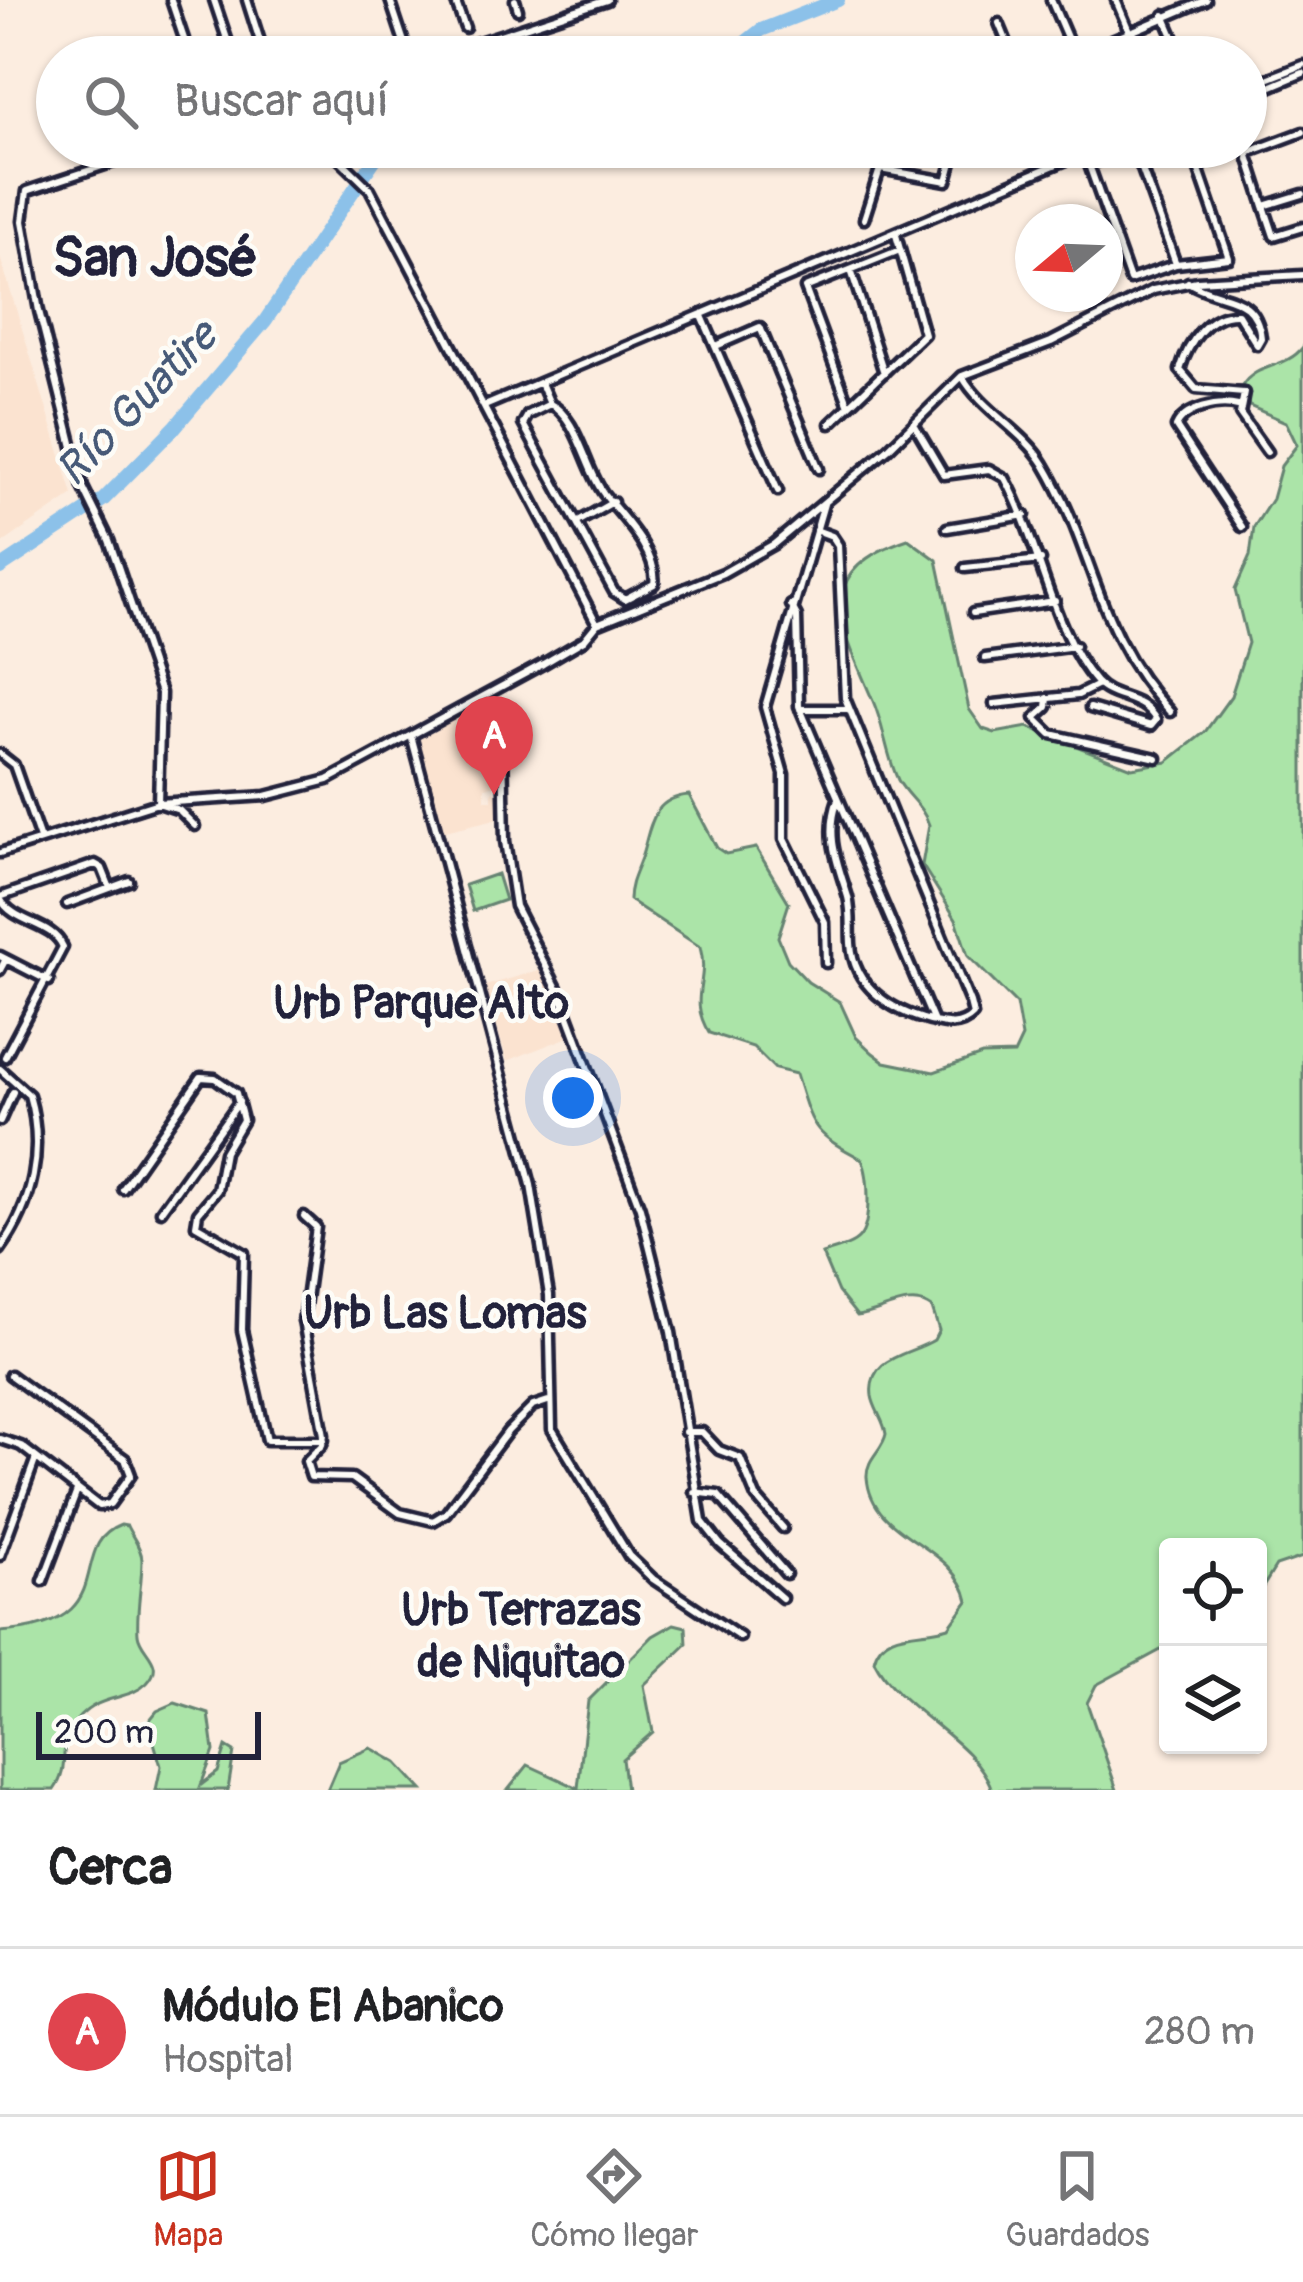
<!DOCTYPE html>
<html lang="es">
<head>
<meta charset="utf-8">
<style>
	:root { --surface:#fff; --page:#f6f6f6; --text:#202124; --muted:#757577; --line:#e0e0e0; --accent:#c8321e }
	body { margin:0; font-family:Pangolin,sans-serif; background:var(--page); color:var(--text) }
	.controls { position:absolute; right:36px; bottom:36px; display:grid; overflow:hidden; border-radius:12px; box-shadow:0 3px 9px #0004 }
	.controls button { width:108px; height:108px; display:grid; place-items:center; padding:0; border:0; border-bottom:3px solid var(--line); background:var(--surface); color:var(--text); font:60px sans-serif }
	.compass { position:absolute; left:1015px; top:204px; width:108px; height:108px; border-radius:50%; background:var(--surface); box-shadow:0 3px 9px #0004; rotate:251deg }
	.scale { position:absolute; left:36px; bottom:30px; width:225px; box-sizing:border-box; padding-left:12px; border:6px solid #22223b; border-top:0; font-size:33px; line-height:42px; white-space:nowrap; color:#22223b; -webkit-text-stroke:9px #fdfcf7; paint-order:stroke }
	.you { position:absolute; left:573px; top:1098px; width:42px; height:42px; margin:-30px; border:9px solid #fff; border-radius:50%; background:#1a73e8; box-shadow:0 0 0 18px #1a73e833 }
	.badge { display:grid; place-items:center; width:78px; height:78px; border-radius:50%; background:var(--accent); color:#fff; font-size:39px; font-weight:700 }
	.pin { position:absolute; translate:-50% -99px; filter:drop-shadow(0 3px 6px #0008) }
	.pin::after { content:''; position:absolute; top:63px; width:42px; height:36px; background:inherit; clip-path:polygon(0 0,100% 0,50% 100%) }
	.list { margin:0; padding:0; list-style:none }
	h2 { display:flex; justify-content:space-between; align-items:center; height:156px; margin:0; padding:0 48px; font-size:51px }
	h2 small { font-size:39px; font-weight:400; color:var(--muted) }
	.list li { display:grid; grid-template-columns:78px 1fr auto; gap:36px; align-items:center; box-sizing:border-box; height:168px; padding:0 48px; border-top:3px solid var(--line) }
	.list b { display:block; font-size:45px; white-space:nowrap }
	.list p { margin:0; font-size:39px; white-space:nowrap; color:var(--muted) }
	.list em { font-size:39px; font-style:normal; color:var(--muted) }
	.icon { flex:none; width:66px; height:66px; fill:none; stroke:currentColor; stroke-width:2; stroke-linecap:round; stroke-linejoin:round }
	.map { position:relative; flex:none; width:1303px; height:1790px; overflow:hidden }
	.search { position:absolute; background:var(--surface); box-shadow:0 3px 9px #0004; left:36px; right:36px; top:36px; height:132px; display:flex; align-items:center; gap:30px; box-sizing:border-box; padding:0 42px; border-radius:66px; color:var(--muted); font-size:45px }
	.sheet { height:324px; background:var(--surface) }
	nav { display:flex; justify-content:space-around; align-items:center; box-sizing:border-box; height:168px; border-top:3px solid var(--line); background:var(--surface); font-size:33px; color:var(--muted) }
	nav a { display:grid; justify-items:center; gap:6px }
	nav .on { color:var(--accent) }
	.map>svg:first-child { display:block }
	.built { fill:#fbe3d0 }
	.green { fill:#abe4a8; stroke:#668372; stroke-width:3 }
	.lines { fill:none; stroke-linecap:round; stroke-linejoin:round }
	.river { stroke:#8cc1e9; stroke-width:14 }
	.street-casing { stroke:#22223b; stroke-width:15 }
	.street { stroke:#fdfcf7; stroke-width:6 }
	.labels { text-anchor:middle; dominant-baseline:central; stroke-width:9; stroke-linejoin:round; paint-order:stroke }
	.water-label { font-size:45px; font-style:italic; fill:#475a78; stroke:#fdfcf7 }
	.neighbourhood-label { font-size:45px; font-weight:bold; fill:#22223b; stroke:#fdfcf7 }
	.district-label { font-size:54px; font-weight:bold; fill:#22223b; stroke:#fdfcf7 }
</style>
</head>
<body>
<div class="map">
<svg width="1303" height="1790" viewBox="0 0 1303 1790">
	<rect width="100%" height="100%" fill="#fcede0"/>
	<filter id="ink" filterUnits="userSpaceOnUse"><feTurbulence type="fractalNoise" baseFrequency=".00833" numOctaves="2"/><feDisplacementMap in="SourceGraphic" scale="24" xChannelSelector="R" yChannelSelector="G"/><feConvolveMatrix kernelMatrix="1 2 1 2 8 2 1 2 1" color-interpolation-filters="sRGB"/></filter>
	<g filter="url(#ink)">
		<path class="built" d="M0,257l73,238 -73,50z
			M469,711l12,8 14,29 4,37 -14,2v13h7v-9l5,2 3,25 -59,14 -24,-91z
			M547,968l24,68 -64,25 -22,-75z"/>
		<path class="green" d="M1303,347v1210l-27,9 -18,29v-48h-90v99l-72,39 -9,18 30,87h-125c-16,-50 -93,-79 -118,-129 7,-34 48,-25 75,-34l19,-26c-12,-58 -97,-62 -101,-124 -1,-19 16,-27 19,-43 -2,-14 -12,-25 -14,-38 -5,-40 38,-41 62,-56l5,-10 -7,-22c-21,-17 -50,5 -75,8l-19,-24 -16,-38c11,-4 29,-7 37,-16 13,-14 10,-63 3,-79 -52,-27 -49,-32 -66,-85l-21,-5 -22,-22 -44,-14c-22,-36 1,-51 -9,-86l-71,-47c0,-19 9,-31 14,-48 8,-28 10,-54 46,-57l28,53 9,6 30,-6 33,55 -11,34 10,24 20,21 32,20 16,35 17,16 12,9 49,10 48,-17 32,-1 8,-17 -6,-33 -48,-48 -12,-37 -34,-54 7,-40c-6,-19 -22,-28 -31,-45 -12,-26 -14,-54 -25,-79 -33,-77 -63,-129 35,-162l29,21 32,149 14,20 12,4 33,-6 104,41 35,-6 38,-30 26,-36 17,-53 -13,-53 15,-34 4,-29 18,-28 9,-33 16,-21 -11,-23 -37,-16 -7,-20c15,-24 43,-16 61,-39z
			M497,874l8,26 -32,11 -8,-26z
			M121,1525l6,1c5,11 15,22 15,34 0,24 -6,50 -4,74 2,18 29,28 9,49 -21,21 -52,7 -77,46 -12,19 1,37 -16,61h-54v-158c126,-8 63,-85 121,-107z
			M674,1624l12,3 1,17 -43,41 9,47 -31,27 4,31h-118l20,-25 50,23 10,-87 65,-65z
			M175,1703l34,11 5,37 -13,34 17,-13 8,-25 8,5 -6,38h-72l5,-24 -13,-44 9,-11z
			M371,1748l26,15 25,27h-95l12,-28z"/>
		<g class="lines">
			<path class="river" d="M727,57l34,-27 77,-30
				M0,568l103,-68 72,-73 90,-106 118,-174"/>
			<g class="street-casing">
				<path id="street" d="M171,0l19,57
					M214,0l19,57
					M247,0l18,57
					M390,0l15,45
					M455,0l10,28
					M515,0l3,10
					M1051,0l24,56
					M1116,0l13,31
					M1164,15l18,42
					M999,23l14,34
					M433,57l174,-57
					M1072,57l134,-57
					M1246,87l57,-22
					M1246,97l57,-24
					M160,147l-133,44 -4,30 16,90 44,176 26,53 52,153 -3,110 21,7 16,16
					M327,147l43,42 227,435
					M1132,147l-43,18 41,115 46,-16 53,-6 -38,-111
					M1134,147l42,117
					M1245,147l2,6 56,-21
					M1247,153l17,53
					M1303,194l-39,12 10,30 29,-9
					M864,219l16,-50 67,12 9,-34
					M851,270l33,103
					M1188,282c31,20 68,9 73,56l-4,7 -19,-31c-30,-2 -50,29 -58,56l16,19 48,4 -4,21 27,38
					M702,316l76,175
					M716,346l44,-19 59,142
					M962,376c21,36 60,53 82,88 52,87 51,169 126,248
					M541,383l9,21
					M550,404c28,13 35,65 54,90 17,22 55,59 50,90l-29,15 -11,-7 -91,-168 5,-9z
					M487,405l610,-258
					M849,406l-44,-118 95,-38
					M1238,406c-19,-5 -54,2 -62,21l66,100
					M830,424l94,-90 -28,-99
					M914,424l30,51 45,-6 16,9c33,60 47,154 91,204 17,19 46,12 60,38l-5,6 -61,-18
					M824,504l-59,203 19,67v65l41,83 1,41
					M578,522l35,-20
					M947,528l78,-13
					M816,530l16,6 6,9 7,153 125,305 3,12c-13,13 -26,10 -43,6 -38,-10 -77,-34 -79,-78 -1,-16 1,-30 -3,-46 -11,-36 -23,-61 -10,-98
					M965,568l76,-8
					M791,605l6,11 2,90 135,316
					M973,613l82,-12
					M985,658l90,-12
					M1048,698l-1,9 -12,11 16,16 106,24
					M479,699l24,45 2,97 10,65 45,88 80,214 31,124 31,189 18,23 62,54
					M994,704l84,-9 20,-10
					M800,709h48
					M412,739l119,446 18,110 3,134 77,127 24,23 87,58
					M0,754l14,11 26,74
					M0,853l158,-50 108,-7 62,-16 215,-116 41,-24 13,-16 126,-51 51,-29 114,-95 74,-73 89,-34 102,-52 44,-9 106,-6
					M0,897l95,-33 7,4 8,20
					M0,898c13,26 52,23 63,49l-58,110
					M67,904l62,-23
					M0,956l49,25
					M0,970l6,-11
					M0,1069l29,26c16,55 4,109 -29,155
					M0,1121l13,-29
					M123,1189l78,-112 14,1 21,15 7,27 -19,32 -7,38 -19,23 -2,12 48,28 -2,77 25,110h57
					M161,1211l78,-109
					M304,1216l12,11 -13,94 21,114 -2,10 -16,16 5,16 41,1 48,35 33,8 13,-8 62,-82 25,-25 15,-5
					M685,1432h17l17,18 21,8 16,39 27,31
					M0,1439l21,7 78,60 11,-2 21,-29 -6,-16 -115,-84
					M694,1492l24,3 68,79
					M0,1556l36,-98
					M43,1581l34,-90"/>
			</g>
			<use href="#street" class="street"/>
		</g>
	</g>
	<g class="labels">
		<g class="water-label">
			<text transform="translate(137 404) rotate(-46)">Río Guatire</text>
		</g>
		<g class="neighbourhood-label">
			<text x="421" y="1004">Urb Parque Alto</text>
			<text x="445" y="1314">Urb Las Lomas</text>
			<text x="521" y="1611">Urb Terrazas<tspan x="521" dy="52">de Niquitao</tspan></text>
		</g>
		<g class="district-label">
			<text x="155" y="259">San José</text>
		</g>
	</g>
</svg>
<div class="controls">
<button><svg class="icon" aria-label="locate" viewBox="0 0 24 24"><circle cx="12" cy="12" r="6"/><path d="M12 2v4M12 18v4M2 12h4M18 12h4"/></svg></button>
<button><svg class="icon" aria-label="layers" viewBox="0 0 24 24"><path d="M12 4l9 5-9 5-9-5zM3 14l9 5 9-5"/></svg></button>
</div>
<svg class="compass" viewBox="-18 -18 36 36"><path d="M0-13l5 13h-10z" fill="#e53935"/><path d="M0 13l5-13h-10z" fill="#757577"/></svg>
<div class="scale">200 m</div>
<div class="you"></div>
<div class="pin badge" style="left:494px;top:795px;background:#e0444e">A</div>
<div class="search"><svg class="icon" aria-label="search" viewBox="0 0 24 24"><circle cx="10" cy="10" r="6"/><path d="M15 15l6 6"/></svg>Buscar aquí</div>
</div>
<section class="sheet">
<h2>Cerca<small></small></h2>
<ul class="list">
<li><span class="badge" style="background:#e0444e">A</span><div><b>Módulo El Abanico</b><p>Hospital</p></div><em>280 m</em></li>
</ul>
</section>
<nav>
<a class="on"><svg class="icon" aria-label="map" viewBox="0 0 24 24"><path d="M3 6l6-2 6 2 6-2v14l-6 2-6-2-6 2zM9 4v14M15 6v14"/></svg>Mapa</a>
<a><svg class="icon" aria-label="directions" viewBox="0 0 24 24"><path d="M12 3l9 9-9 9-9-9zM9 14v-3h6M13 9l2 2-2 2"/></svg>Cómo llegar</a>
<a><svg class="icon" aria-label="saved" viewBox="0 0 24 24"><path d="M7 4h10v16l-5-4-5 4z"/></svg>Guardados</a>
</nav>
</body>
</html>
